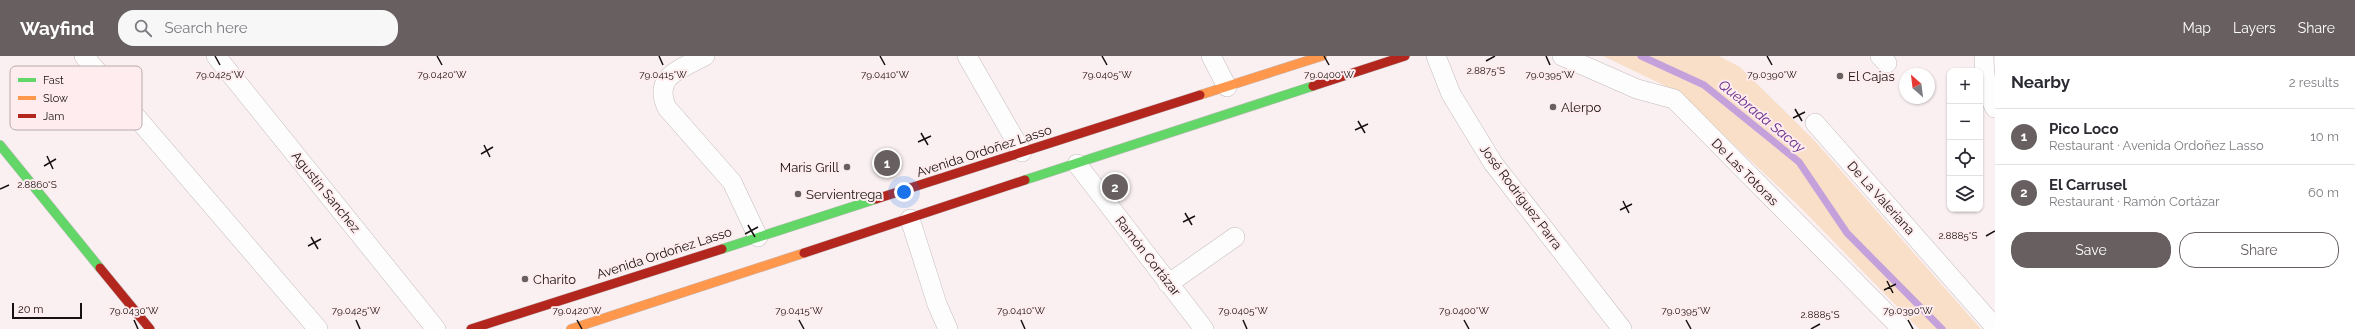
<!DOCTYPE html>
<html lang="en">
<head>
<meta charset="utf-8">
<style>
	:root { --surface:#fff; --page:#f7f7f7; --text:#2b2b33; --muted:#7c7c81; --line:#e1e1e2; --accent:#675f60 }
	body { margin:0; font-family:Raleway,sans-serif; background:var(--page); color:var(--text) }
	.controls { position:absolute; right:12px; top:12px; display:grid; overflow:hidden; border-radius:8px; box-shadow:0 1px 3px #0004 }
	.controls button { width:36px; height:36px; display:grid; place-items:center; padding:0; border:0; border-bottom:1px solid var(--line); background:var(--surface); color:var(--text); font:20px sans-serif }
	.compass { position:absolute; left:1899px; top:12px; width:36px; height:36px; border-radius:50%; background:var(--surface); box-shadow:0 1px 3px #0004; rotate:332deg }
	.scale { position:absolute; left:12px; bottom:10px; width:70px; box-sizing:border-box; padding-left:4px; border:2px solid #181112; border-top:0; font-size:11px; line-height:14px; white-space:nowrap; color:#181112; -webkit-text-stroke:3px #feecee; paint-order:stroke }
	.you { position:absolute; left:904px; top:136px; width:14px; height:14px; margin:-10px; border:3px solid #fff; border-radius:50%; background:#1a73e8; box-shadow:0 0 0 6px #1a73e833 }
	.badge { display:grid; place-items:center; width:26px; height:26px; border-radius:50%; background:var(--accent); color:#fff; font-size:13px; font-weight:700 }
	.pin { position:absolute; translate:-50% -50%; border:2px solid #fff; box-shadow:0 1px 4px #0006 }
	.list { margin:0; padding:0; list-style:none }
	h2 { display:flex; justify-content:space-between; align-items:center; height:52px; margin:0; padding:0 16px; font-size:17px }
	h2 small { font-size:13px; font-weight:400; color:var(--muted) }
	.list li { display:grid; grid-template-columns:26px 1fr auto; gap:12px; align-items:center; box-sizing:border-box; height:56px; padding:0 16px; border-top:1px solid var(--line) }
	.list b { display:block; font-size:15px; white-space:nowrap }
	.list p { margin:0; font-size:13px; white-space:nowrap; color:var(--muted) }
	.list em { font-size:13px; font-style:normal; color:var(--muted) }
	.actions { display:flex; gap:8px; padding:12px 16px }
	.actions a { flex:1; padding:9px 0; border:1px solid var(--accent); border-radius:16px; text-align:center; font-size:14px; color:var(--accent) }
	.actions .main { background:var(--accent); color:#fff }
	.icon { flex:none; width:22px; height:22px; fill:none; stroke:currentColor; stroke-width:2; stroke-linecap:round; stroke-linejoin:round }
	.map { position:relative; flex:none; width:1995px; height:273px; overflow:hidden }
	header { display:flex; align-items:center; gap:24px; box-sizing:border-box; height:56px; padding:0 20px; background:var(--accent); color:#fff }
	header strong { font-size:19px }
	nav { display:flex; gap:22px; margin-inline-start:auto; font-size:14px }
	.search { width:280px; height:36px; background:var(--page); display:flex; align-items:center; gap:10px; box-sizing:border-box; padding:0 14px; border-radius:16px; color:var(--muted); font-size:15px }
	main { display:flex }
	aside { flex:1; background:var(--surface) }
	.map>svg:first-child { display:block }
	.green { fill:#f9dec8 }
	.lines { fill:none; stroke-linecap:round; stroke-linejoin:round }
	.stream { stroke:#c4a1db; stroke-width:7 }
	.street-casing { stroke:#c4bcbd; stroke-width:20 }
	.fast-casing { stroke:#c4bcbd; stroke-width:10 }
	.slow-casing { stroke:#c4bcbd; stroke-width:10 }
	.jam-casing { stroke:#c4bcbd; stroke-width:10 }
	.street { stroke:#fefdfd; stroke-width:19 }
	.fast { stroke:#63d668; stroke-width:9 }
	.slow { stroke:#ff974d; stroke-width:9 }
	.jam { stroke:#b3261e; stroke-width:9 }
	.ticks { fill:none; stroke:#181112; stroke-width:1.5 }
	.poi-dot { fill:#675f60; stroke:#feecee; stroke-width:1.5 }
	.labels { text-anchor:middle; dominant-baseline:central; stroke-width:4; stroke-linejoin:round; paint-order:stroke }
	.poi-label { font-size:13px; fill:#181112; stroke:#feecee; text-anchor:start }
	.street-label { font-size:13px; fill:#181112; stroke:#feecee }
	.water-label { font-size:14px; font-style:italic; fill:#662b8c; stroke:#feecee }
	.key { fill:#feecee; stroke:#b9aaac; stroke-width:1 }
	.key-label { font-size:11px; fill:#181112 }
	.ticks-label { font-size:10px; text-anchor:middle; fill:#181112; stroke:#feecee; stroke-width:4; stroke-linejoin:round; paint-order:stroke }
</style>
</head>
<body>
<header>
<strong>Wayfind</strong>
<div class="search"><svg class="icon" aria-label="search" viewBox="0 0 24 24"><circle cx="10" cy="10" r="6"/><path d="M15 15l6 6"/></svg>Search here</div>
<nav><a>Map</a><a>Layers</a><a>Share</a></nav>
</header>
<main>
<div class="map">
<svg width="1995" height="273" viewBox="0 0 1995 273">
	<rect width="100%" height="100%" fill="#faf0f2"/>
	<path class="green" d="M1603,0h116l21,11 74,73 167,189h-62l-119,-122 -122,-115z"/>
	<g class="lines">
		<path class="stream" d="M1641,0l63,29 95,77 48,71 95,96"/>
		<g class="street-casing">
			<path id="street" d="M84,0l234,273
				M216,0l220,273
				M705,0c-24,13 -53,20 -38,52l65,74 26,55
				M967,0l55,96
				M1211,0l16,31
				M1436,0l15,38 42,69 129,166
				M1562,0l75,33 37,10 228,230
				M1880,0l7,7
				M1984,0c0,18 2,36 11,52
				M1815,67l180,204
				M1077,108l127,165
				M910,163l27,85 11,25
				M1168,228l67,-47"/>
		</g>
		<g class="fast-casing">
			<path id="fast" d="M0,89l100,123
				M1025,124l288,-94
				M722,193l154,-50"/>
		</g>
		<g class="slow-casing">
			<path id="slow" d="M1200,39l122,-39
				M571,273l233,-76"/>
		</g>
		<g class="jam-casing">
			<path id="jam" d="M1313,30l92,-30
				M876,143l324,-104
				M804,197l221,-73
				M100,212l50,61
				M471,273l251,-80"/>
		</g>
		<use href="#street" class="street"/>
		<use href="#fast" class="fast"/>
		<use href="#slow" class="slow"/>
		<use href="#jam" class="jam"/>
	</g>
	<path class="ticks" d="M215,0l5,9M437,0l5,9M659,0l4,9M880,0l5,9M1102,0l5,9M1324,0l5,9M1546,0l4,9M1767,0l5,9M1486,5l9,-5M1795,53l7,12M1793,62l12,-6M1358,65l7,12M1355,74l13,-6M921,77l7,12M918,86l13,-6M484,89l6,12M481,98l12,-7M47,100l6,13M44,110l12,-7M0,133l9,-4M1623,145l6,12M1620,154l12,-6M1185,157l7,12M1183,166l12,-6M748,169l7,12M745,178l13,-7M1986,180l9,-5M311,181l7,12M308,190l13,-7M1887,225l6,12M1884,234l12,-6M134,264l4,9M356,264l4,9M577,264l5,9M799,264l5,9M1021,264l4,9M1243,264l4,9M1464,264l5,9M1686,264l5,9M1908,264l5,9M1811,273l9,-5"/>
	<g class="poi-dot">
		<circle cx="1840" cy="20" r="4"/>
		<circle cx="1553" cy="51" r="4"/>
		<circle cx="847" cy="111" r="4"/>
		<circle cx="798" cy="138" r="4"/>
		<circle cx="525" cy="223" r="4"/>
	</g>
	<g class="labels">
		<g class="poi-label">
			<text x="1848" y="20">El Cajas</text>
			<text x="1561" y="51">Alerpo</text>
			<text x="839" y="111" text-anchor="end">Maris Grill</text>
			<text x="806" y="138">Servientrega</text>
			<text x="533" y="223">Charito</text>
		</g>
		<g class="street-label">
			<text transform="translate(984 95) rotate(-18)">Avenida Ordoñez Lasso</text>
			<text transform="translate(1745 116) rotate(45)">De Las Totoras</text>
			<text transform="translate(326 136) rotate(51)">Agustín Sanchez</text>
			<text transform="translate(1521 141) rotate(53)">José Rodríguez Parra</text>
			<text transform="translate(1881 142) rotate(48)">De La Valeriana</text>
			<text transform="translate(664 197) rotate(-18)">Avenida Ordoñez Lasso</text>
			<text transform="translate(1148 200) rotate(52)">Ramón Cortázar</text>
		</g>
		<g class="water-label">
			<text transform="translate(1762 60) rotate(39)">Quebrada Sacay</text>
		</g>
	</g>
	<rect x="10" y="10" width="132" height="64" rx="6" class="key"/>
	<rect x="18" y="22" width="18" height="4" fill="#63d668"/>
	<rect x="18" y="40" width="18" height="4" fill="#ff974d"/>
	<rect x="18" y="58" width="18" height="4" fill="#b3261e"/>
	<g class="key-label">
		<text x="43" y="28">Fast</text>
		<text x="43" y="46">Slow</text>
		<text x="43" y="64">Jam</text>
	</g>
	<g class="ticks-label">
		<text x="1486" y="18">2.8875°S</text>
		<text x="220" y="22">79.0425°W</text>
		<text x="442" y="22">79.0420°W</text>
		<text x="663" y="22">79.0415°W</text>
		<text x="885" y="22">79.0410°W</text>
		<text x="1107" y="22">79.0405°W</text>
		<text x="1329" y="22">79.0400°W</text>
		<text x="1550" y="22">79.0395°W</text>
		<text x="1772" y="22">79.0390°W</text>
		<text x="37" y="132">2.8860°S</text>
		<text x="1958" y="183">2.8885°S</text>
		<text x="134" y="258">79.0430°W</text>
		<text x="356" y="258">79.0425°W</text>
		<text x="577" y="258">79.0420°W</text>
		<text x="799" y="258">79.0415°W</text>
		<text x="1021" y="258">79.0410°W</text>
		<text x="1243" y="258">79.0405°W</text>
		<text x="1464" y="258">79.0400°W</text>
		<text x="1686" y="258">79.0395°W</text>
		<text x="1908" y="258">79.0390°W</text>
		<text x="1820" y="262">2.8885°S</text>
	</g>
</svg>
<div class="controls">
<button>+</button>
<button>−</button>
<button><svg class="icon" aria-label="locate" viewBox="0 0 24 24"><circle cx="12" cy="12" r="6"/><path d="M12 2v4M12 18v4M2 12h4M18 12h4"/></svg></button>
<button><svg class="icon" aria-label="layers" viewBox="0 0 24 24"><path d="M12 4l9 5-9 5-9-5zM3 14l9 5 9-5"/></svg></button>
</div>
<svg class="compass" viewBox="-18 -18 36 36"><path d="M0-13l5 13h-10z" fill="#e53935"/><path d="M0 13l5-13h-10z" fill="#7c7c81"/></svg>
<div class="scale">20 m</div>
<div class="you"></div>
<div class="pin badge" style="left:887px;top:107px">1</div>
<div class="pin badge" style="left:1115px;top:131px">2</div>
</div>
<aside>
<h2>Nearby<small>2 results</small></h2>
<ul class="list">
<li><span class="badge">1</span><div><b>Pico Loco</b><p>Restaurant · Avenida Ordoñez Lasso</p></div><em>10 m</em></li>
<li><span class="badge">2</span><div><b>El Carrusel</b><p>Restaurant · Ramón Cortázar</p></div><em>60 m</em></li>
</ul>
<div class="actions"><a class="main">Save</a><a>Share</a></div>
</aside>
</main>
</body>
</html>
